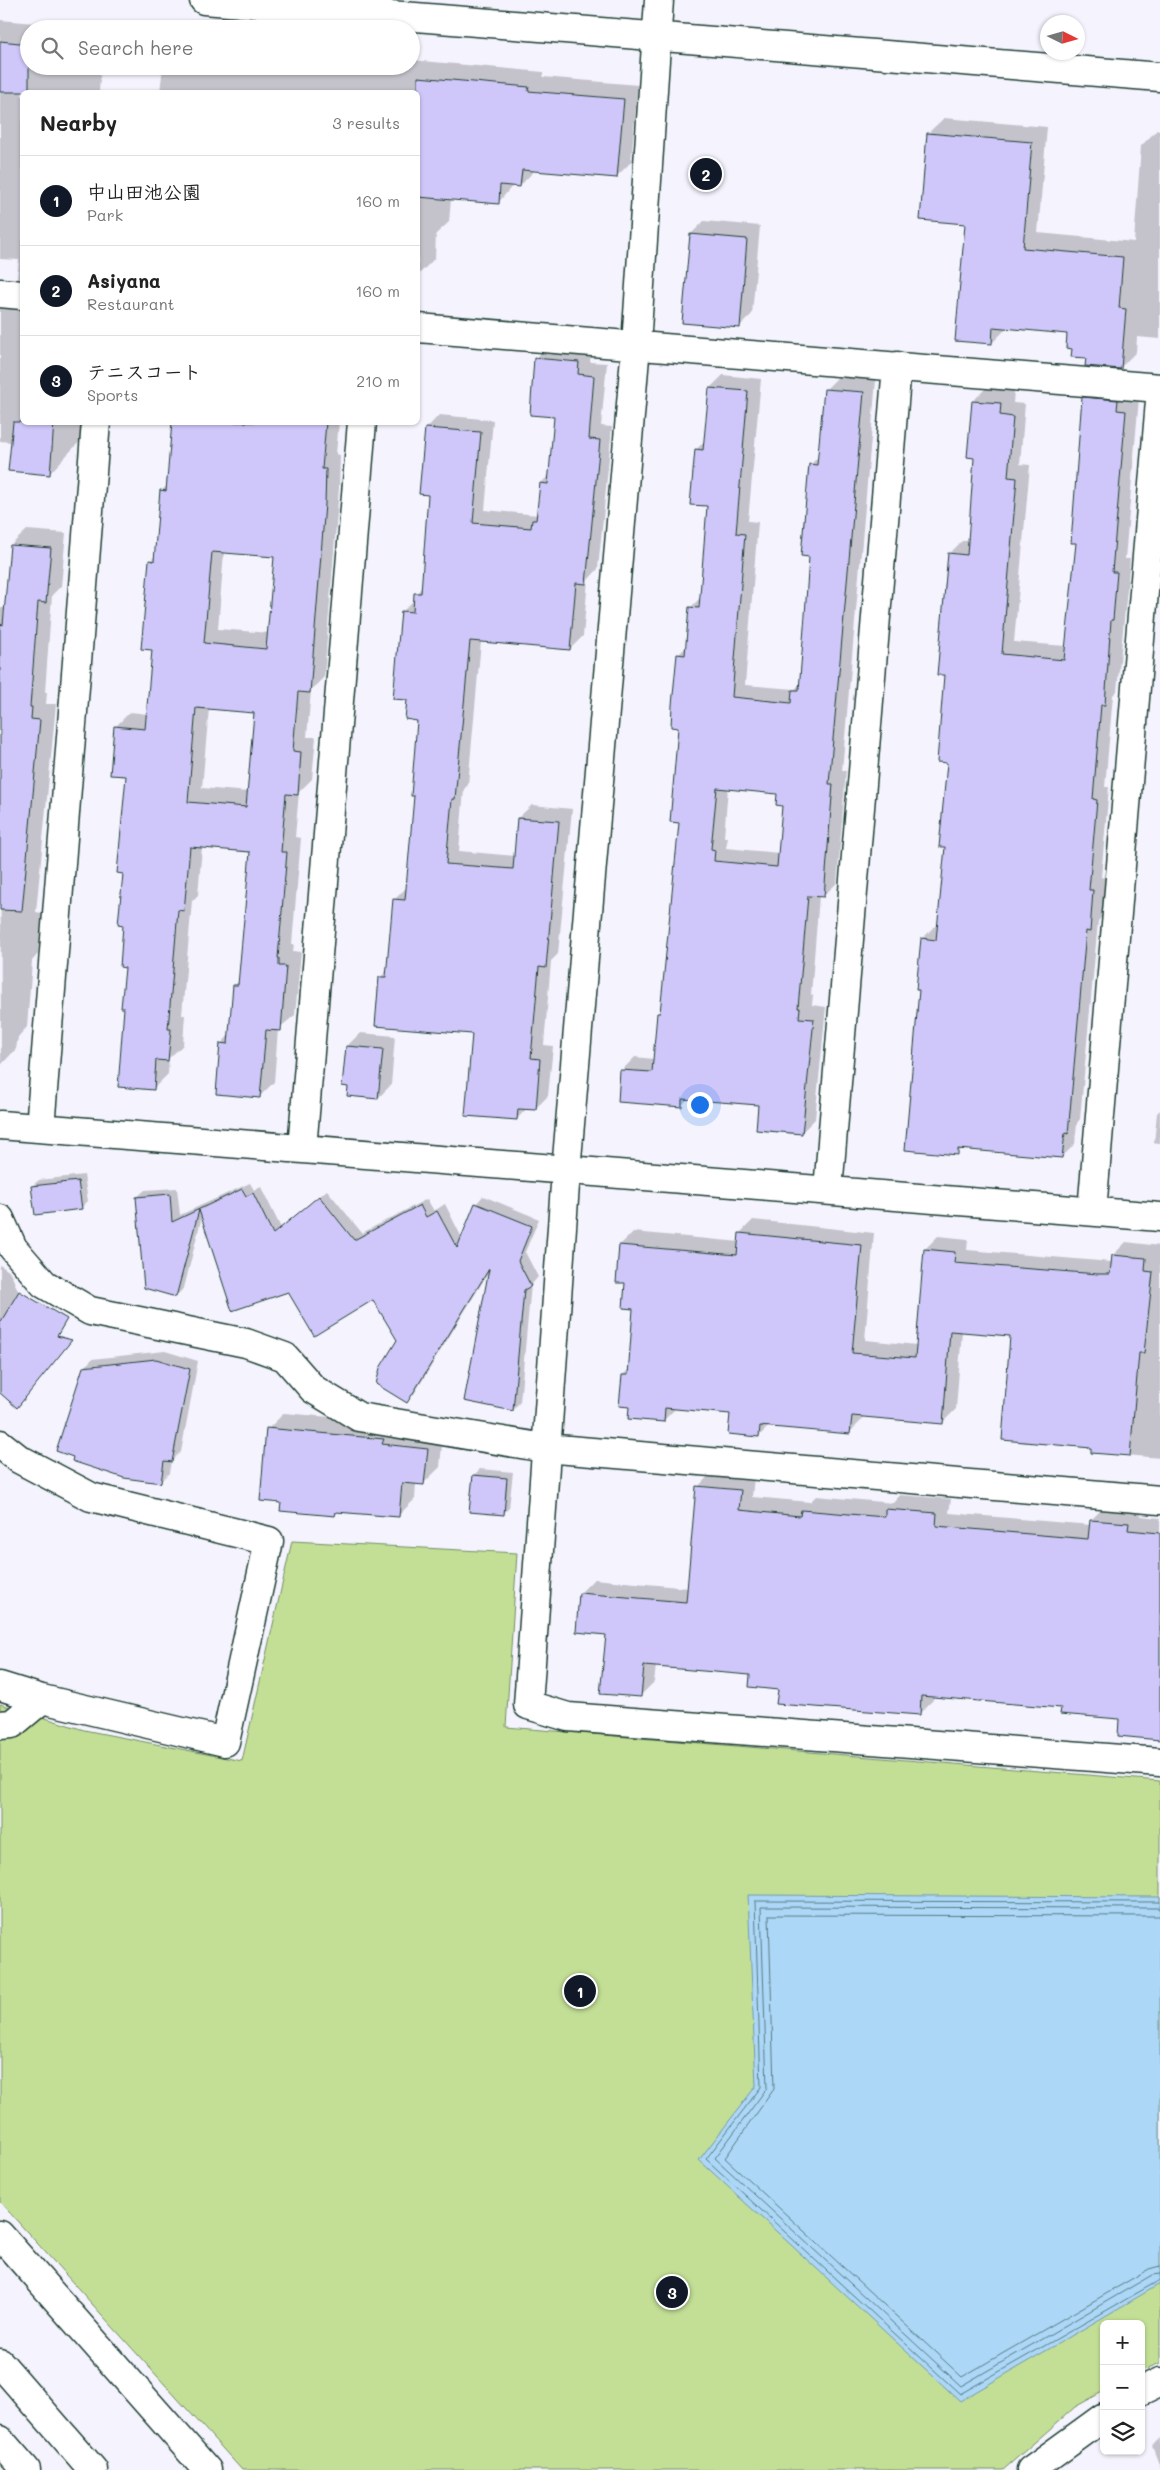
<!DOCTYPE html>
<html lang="en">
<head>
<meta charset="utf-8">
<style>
	:root { --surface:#fff; --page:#f2f2f2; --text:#222; --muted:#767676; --line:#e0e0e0; --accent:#111827 }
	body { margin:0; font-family:Mali,"Klee One",sans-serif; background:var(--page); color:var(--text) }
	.controls { position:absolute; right:15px; bottom:15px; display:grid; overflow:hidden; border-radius:8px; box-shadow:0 1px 4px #0004 }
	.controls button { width:45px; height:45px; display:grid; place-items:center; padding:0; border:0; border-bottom:1px solid var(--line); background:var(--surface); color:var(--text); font:25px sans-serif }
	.compass { position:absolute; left:1040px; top:15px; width:45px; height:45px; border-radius:50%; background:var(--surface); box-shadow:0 1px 4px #0004; rotate:95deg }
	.you { position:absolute; left:699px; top:1104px; width:18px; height:18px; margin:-12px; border:4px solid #fff; border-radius:50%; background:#1a73e8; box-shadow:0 0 0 8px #1a73e833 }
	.badge { display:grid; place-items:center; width:32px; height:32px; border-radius:50%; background:var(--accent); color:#fff; font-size:16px; font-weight:700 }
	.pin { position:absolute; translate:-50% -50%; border:2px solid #fff; box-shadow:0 1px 5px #0006 }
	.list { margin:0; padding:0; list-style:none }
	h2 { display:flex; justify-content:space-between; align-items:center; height:65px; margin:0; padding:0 20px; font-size:21px }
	h2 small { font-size:16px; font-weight:400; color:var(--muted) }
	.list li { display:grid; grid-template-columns:32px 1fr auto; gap:15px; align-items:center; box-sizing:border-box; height:90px; padding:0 20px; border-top:1px solid var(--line) }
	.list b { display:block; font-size:19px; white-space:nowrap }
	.list p { margin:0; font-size:16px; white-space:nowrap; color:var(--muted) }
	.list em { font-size:16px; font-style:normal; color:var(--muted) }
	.icon { flex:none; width:28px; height:28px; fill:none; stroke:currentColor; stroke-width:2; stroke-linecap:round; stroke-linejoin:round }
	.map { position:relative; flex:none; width:1160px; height:2470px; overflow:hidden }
	.search { position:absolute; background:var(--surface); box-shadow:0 1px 4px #0004; left:20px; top:20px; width:400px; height:55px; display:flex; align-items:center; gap:12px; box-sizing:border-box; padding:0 18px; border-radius:28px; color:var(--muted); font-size:19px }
	.panel { position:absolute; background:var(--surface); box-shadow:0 1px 4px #0004; left:20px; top:90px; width:400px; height:335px; border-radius:8px }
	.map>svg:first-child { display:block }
	.green { fill:#c3df96; stroke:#718e65 }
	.water { fill:#acd7f7; stroke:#7499a9 }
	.shadow { fill:#0003; fill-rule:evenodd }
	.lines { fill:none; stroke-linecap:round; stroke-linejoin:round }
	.shore { stroke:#577b82; stroke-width:1 }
	.building { fill:#cfc7f9; stroke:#1f3d34; fill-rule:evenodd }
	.minor-casing { stroke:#1f3d34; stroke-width:31 }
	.highway-casing { stroke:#1f3d34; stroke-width:31 }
	.minor { stroke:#fff; stroke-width:28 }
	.highway { stroke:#fff; stroke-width:28 }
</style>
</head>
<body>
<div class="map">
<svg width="1160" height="2470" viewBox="0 0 1160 2470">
	<rect width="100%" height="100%" fill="#f5f4fe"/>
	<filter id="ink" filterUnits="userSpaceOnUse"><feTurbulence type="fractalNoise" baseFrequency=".02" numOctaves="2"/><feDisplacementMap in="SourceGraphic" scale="10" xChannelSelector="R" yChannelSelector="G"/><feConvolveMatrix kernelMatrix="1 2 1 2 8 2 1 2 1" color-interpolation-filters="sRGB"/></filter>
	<g filter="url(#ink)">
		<path class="green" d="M292,1541l225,12 -11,174 654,54v582l-19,8v-47h-37v67l-29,16 -72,63h-761l-242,-268v-498l84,26 158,31z"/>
		<path class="water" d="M748,1895l412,2v387l-200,117 -261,-241 57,-74z"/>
		<path class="shadow" d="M0,20l105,9h-76v37h72l-2,26h-77v187l-5,-1 2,-18 -19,-1z
			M411,60l132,12v5l95,8 -7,77 -15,15 -82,-6 -14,15 -7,-1 -15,18 -47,-4 -2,23 -13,12 -1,24 -17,17v-183h-258l3,-26h248z
			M944,118l103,9 -9,106 96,9 7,-96 16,-16h3v209l-23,-2 -1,15 -16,16 -33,-11 -14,-9 -5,-16 -60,-5 -16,16 -25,-120 -39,-90z
			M704,221l56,5 -8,88 -13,13 -56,-5 8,-88z
			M0,296l22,2v124h62l-2,17 -33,35 -37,-32 -12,-1z
			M548,346l43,4 -1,12 17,1 -6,63 11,1 -14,142 -10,11 -5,56 -13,13 -89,-8 -13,144 -4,4 -5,62 56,5 3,-38 14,-13 40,4 -14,145 -7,7 -7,84 9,1 -5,50 -13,13 -8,-1 -10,11 -44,-86 -92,-56 7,-8 7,-70 13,-13 8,-91 3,-76 -11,-20 -6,-87 13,-13 1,-5 7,-8 7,-92 -4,-65 13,-14 54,5 -8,90 53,5 3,-32 9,-9 5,-58 -20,-57z
			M723,375l38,4 -13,142 10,1 -13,163 50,4 6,-6 9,-127v-91l9,-9 6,-66 13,-13 38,3 -34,391h4l-9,112 -14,13h-4l-8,99h2l-1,10 14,2 -11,112 -13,13 -42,-28 -71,-6 -8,8 -59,-36 13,-13 19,2 4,-45 4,-5 18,-187 -2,-167 9,-9 3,-38 11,-11 8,-92 -13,-55 9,-10 5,-52zM728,788l51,5 4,12 -4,48 -53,-5 2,-11h-4z
			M1096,385l43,13 -14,161h5l-13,132 -4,4 -8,92h4l-8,90 5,1 -4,39 -4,4 -18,198 -3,4 -2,21 -13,13 -99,-9 -6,6 -37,-165 2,-50 13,-13h4l7,-80 2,-84 -2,-88 3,-120 13,-13h7l6,-84 -2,-56 13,-13 28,3 -1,12 12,1 -5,60 10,1 -16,177 52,4 11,-104 7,-144z
			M173,422h166l-3,32 4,1 -1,33 -15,189 -13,13 -4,47h9l-4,42 -13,13 -4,45 6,1 -9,106h2l-1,7 8,1 -6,63 -17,14 -4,53 -15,15 -38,-53 9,-10 4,-48 6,-6 11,-129 -49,-4 -4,48 -6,6 -10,114h3l-2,30 -14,13 -1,16 -15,15 -27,-82 -2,-134 3,-98 -12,-48 15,-15 18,2 5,-65 -3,-88 6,-6 5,-64 7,-6zM224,552l52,4 -7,77 -51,-4zM209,708l47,4 -7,80 -47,-4z
			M27,530l39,3 -5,53 -9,9 -7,97h2l-1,12h10l-20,208 6,1 -4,41 -6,7 -5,66 -9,10 -2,12 -15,16 -1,-457h5l6,-63z
			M360,1033l35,3 -4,49 -13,13 -31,-52z
			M1160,1110v34l-6,-1 3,-30z
			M84,1175l4,26 -7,7 -49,-22 7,-6z
			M250,1183l4,7 7,-3 20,41 46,-38 35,43 65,-34 7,12 11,-7 17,34 14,-34 7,-8 56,23 -14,33 13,25 -7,8 -11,117 -7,8 -23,-140 -76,124 -8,7 -8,-61 -25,-41 -85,-8 -86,-75 -18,72 -8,8 -39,-99 8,-7 32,-2 3,27z
			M753,1220l121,13 -9,107 52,5 8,-96 13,-13 30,3 -1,11 144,12 2,-7 13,-13 34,4v212l-68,-6 1,-5 -82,-112 -49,-4 -6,78 -13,13 -80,-6v3l-13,13 -80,-7 -11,11 -28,-24 -55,-4 -13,13 -33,-15 -7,-31 6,-6 6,-61 -9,-26 -6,-37 13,-13 107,10v-9z
			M0,1265l10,7 41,94 -34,40 -17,-14z
			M165,1351l33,10 -17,91 -10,9 -2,12 -9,9 -76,-114 8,-9z
			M284,1413l115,10 44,10 -3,34 -16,16h-8l-1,16 -17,17 -59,-5 -4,4 -53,-13 -14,-73z
			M480,1469l33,3 -4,36 -6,6 -29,-39z
			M711,1473l43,4 -2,20 58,5 6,-6 77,7 7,-8 51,4 -2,14 142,12v-5l14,-14 37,4 -1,6 19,2v220l-39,-20 -59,-11 -129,-11v4l-14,14 -140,-25 -28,-15 -95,-8 -2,16 -14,14 -33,-63 -27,-40 14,-14 95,9 9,-101z
			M1160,2438v29l-8,-21z"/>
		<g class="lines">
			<path class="shore" d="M1160,1902l-405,-1 6,186 -55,72 254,235 200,-114
				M1160,1908l-399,-1 6,181 -52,70 246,228 191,-111 8,-1
				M1160,1916l-391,-1 5,174 -49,69 237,219 187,-108 11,-3"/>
		</g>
		<path class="building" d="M0,41l29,3v48h-29z
			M418,77l111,10 -1,4 96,8 -7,79 -95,-8 -2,17 -20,-2 -1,19 -81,-7z
			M927,133l105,9 -9,106 100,9 -4,51 7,1 -5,60 -36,-3 1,-8 -15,-1 1,-8 -6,-1 1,-14 -74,-7 -1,17 -37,-3 10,-117 -45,-4z
			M690,234l57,5 -7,89 -58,-5z
			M534,358l45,4 -1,12 16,2 -5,63 11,1 -14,144 -10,-1 -6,67 -100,-9 -15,158h-3l-6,65 67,5 4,-51 42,3 -13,147 -7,-1 -8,91 9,1 -4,51 -18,-1 -1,11 -52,-4 7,-82 -97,-8 4,-49h7l7,-78 12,1 9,-104h-3l6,-75 -12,-2 2,-19 -14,-1 8,-88 12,1 1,-19h7l7,-98 -9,-1 6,-66 56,4 -8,91 58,5 1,-8h4l4,-37 8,1 6,-67 -24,-2z
			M709,388l39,3 -12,142 9,1 -13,163 59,6 1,-13h7l6,-75 4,-58 -8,-1 8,-92 8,1 7,-76 40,3 -35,392h4l-9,113 -16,-1 -10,112h2l-1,10 15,1 -12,115 -46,-4 2,-25 -76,-6v8l-64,-5 2,-32 32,2 5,-59h3l19,-190 -9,-1 8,-94 -7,-1 1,-22 5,-51 8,1 4,-48 10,1 8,-102 -17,-1 5,-56 8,1zM717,788l60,6 -1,11 6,1 -5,61 -63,-6 1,-11 -4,-1z
			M1082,397l36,3 -1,10 9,1 -14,161h5l-4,48h-2l-6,85h-4l-8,94 4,1 -8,90h4l-3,42 -4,-1 -18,203 -3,-1 -3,25 -104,-9v6l-53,-5 14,-160h-3l5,-52 15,2 9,-93h-6l8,-84 -10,-1 7,-87h-7l11,-122 19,2 7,-97 -7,-1 5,-56 29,2 -1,12 13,2 -5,60 9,1 -15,176 62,6 12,-117h-5z
			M13,422h41l-4,53 -42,-4z
			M172,422h154l-4,47h4l-1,35 -15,189 -12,-1 -5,59 8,1 -3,43 -12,-1 -5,58h6l-9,106h1v8h7l-5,65 -15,-1 -6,68 -44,-4 4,-51 8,1 5,-59h5l12,-133 -60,-5 -6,64 -6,-1 -10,119h3l-3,32 -12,-1 -2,30 -36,-3 6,-79h-3l4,-40 -5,-1 3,-42 -5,-1 5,-50 -6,-1 9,-97 -16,-1 4,-49 31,3 7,-79 -11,-1 8,-89 5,1 6,-71 6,1zM212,552l62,5 -8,92 -62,-6zM196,708l58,5 -8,94 -58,-5z
			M10,545l41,3 -5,55 -8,-1 -8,105h2l-1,12 9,1 -18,191 -22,-1v-286l3,1z
			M346,1046l37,3 -5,50 -31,-3 1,-9 -6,-1z
			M78,1181l4,28 -47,6 -4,-29z
			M242,1189l4,7 7,-3 20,41 46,-38 35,44 66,-35 6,12 11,-6 20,37 18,-45 57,23 -14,35 13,25 -7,4 -11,121 -49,-10 25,-132 -82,134 -31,-19 4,-16 17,-28 -24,-40 -59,36 -26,-44 -56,19 -33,-101 -23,87 -32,-9 -8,-91 34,-3 2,28z
			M739,1233l123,12 -10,108 63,5 9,-109 31,3 -1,11 144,11h12l2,-19 34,3 -1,13 8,1 -9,81h-5l-9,103 -39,-3v-5l-89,-8 8,-104 -60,-5 -7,93 -91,-8 -2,18 -90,-8 -1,11 -31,-3 2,-20 -65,-6 -1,14 -36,-3 1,-12 -10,-1 3,-31h6l5,-66 -10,-1 2,-25h-9l3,-38 118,10z
			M19,1291l48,28 -10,17 15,4 -55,68 -17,-15v-70z
			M156,1359l34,10 -18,93 -8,-1 -3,22 -37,-5 -52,-17 1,-4 -17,-6 27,-84z
			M266,1428l118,11 -2,5 46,5 -4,36 -22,-2 -3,34 -63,-5 -1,4 -55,-5 1,-8 -21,-2z
			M473,1475l34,3 -3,37 -35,-3z
			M696,1486l45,4 -2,20 61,6 1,-6 84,7v-8l52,4 -1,13 152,13 2,-19 39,3 -1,7 32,3v207l-42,-4 1,-17 -59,-5 1,-6 -140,-12 -1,19 -144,-11 2,-14 -29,-3 1,-12 -106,-9 -3,31 -41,-3 6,-59 -30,-3 3,-39 107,9z"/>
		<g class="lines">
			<g class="minor-casing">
				<path id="minor" d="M204,0l956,77
					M659,0l-23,345 -70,826 -38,534 40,12 592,45
					M0,293l22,2
					M418,328l742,60
					M0,1125l1160,92
					M40,1128l56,-706
					M302,1149l60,-727
					M828,1190l69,-824
					M1092,1211l68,-810
					M0,1219l13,29 31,36 46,27 156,32 39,14 28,32 46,28 186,31 615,52
					M0,1444l19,15 72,38 178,44 -44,201 -183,-43 -42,-13
					M0,1725l12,-1 30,-25
					M0,2235l207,235
					M1141,2391l19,-9
					M1031,2470l73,-53"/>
			</g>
			<g class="highway-casing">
				<path id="highway" d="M0,2363l93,107
					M0,2440l26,30"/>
			</g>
			<use href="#minor" class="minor"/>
			<use href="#highway" class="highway"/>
		</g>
	</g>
</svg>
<div class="controls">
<button>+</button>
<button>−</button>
<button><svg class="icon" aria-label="layers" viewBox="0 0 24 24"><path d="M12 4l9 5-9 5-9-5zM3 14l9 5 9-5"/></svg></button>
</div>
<svg class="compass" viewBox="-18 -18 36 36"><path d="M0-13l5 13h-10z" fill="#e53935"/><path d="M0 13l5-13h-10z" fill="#767676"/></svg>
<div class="you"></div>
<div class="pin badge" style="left:580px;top:1991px">1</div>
<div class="pin badge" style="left:706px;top:174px">2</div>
<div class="pin badge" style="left:672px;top:2292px">3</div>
<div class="search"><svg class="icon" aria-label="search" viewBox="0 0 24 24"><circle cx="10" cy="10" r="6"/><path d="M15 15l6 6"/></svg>Search here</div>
<section class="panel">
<h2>Nearby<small>3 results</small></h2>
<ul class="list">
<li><span class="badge">1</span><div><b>中山田池公園</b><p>Park</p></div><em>160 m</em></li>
<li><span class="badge">2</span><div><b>Asiyana</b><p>Restaurant</p></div><em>160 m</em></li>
<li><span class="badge">3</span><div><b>テニスコート</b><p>Sports</p></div><em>210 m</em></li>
</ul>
</section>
</div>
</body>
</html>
